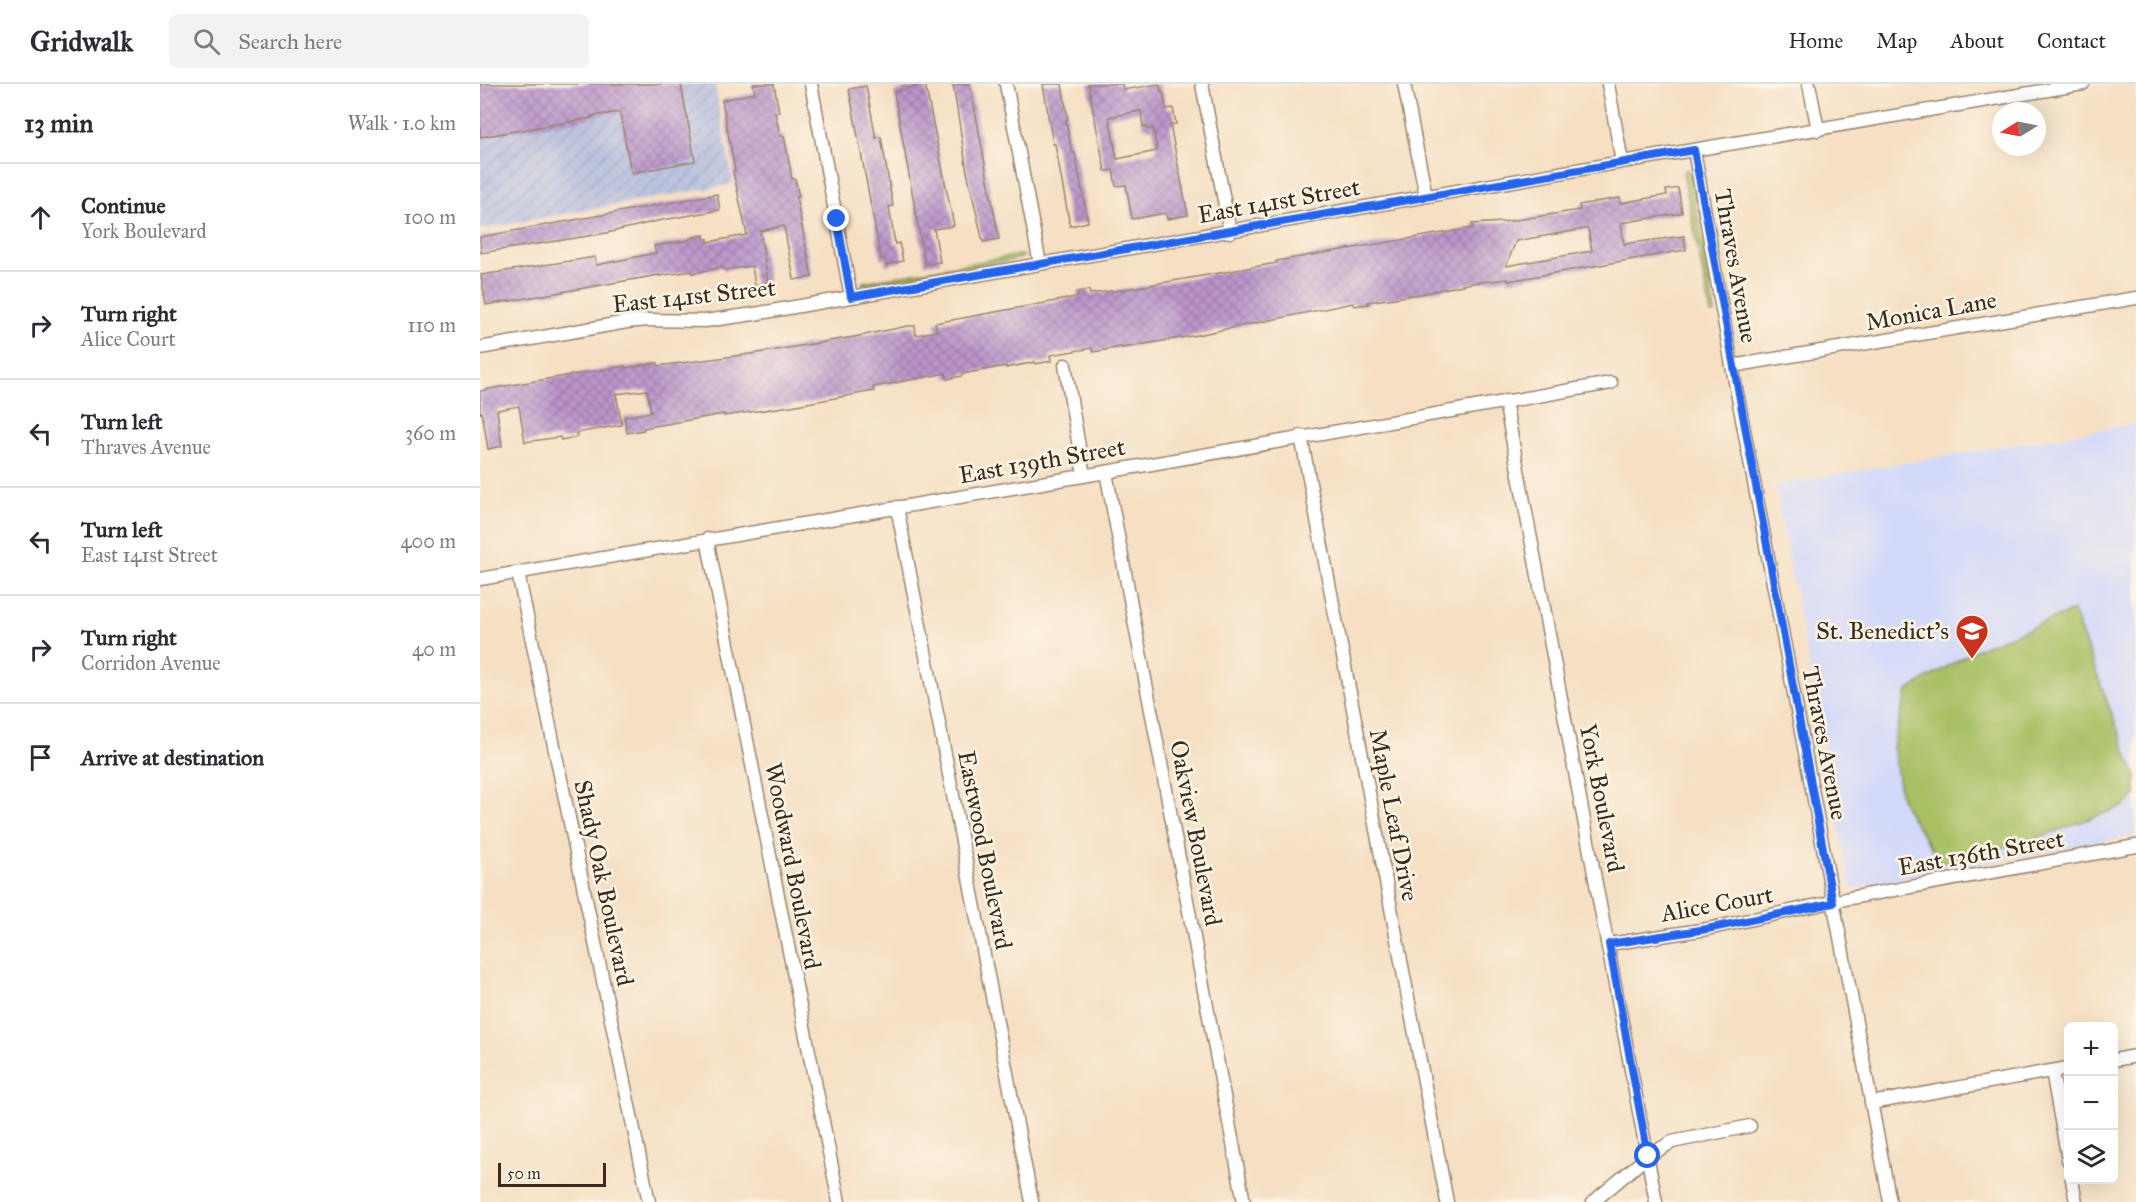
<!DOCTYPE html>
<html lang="en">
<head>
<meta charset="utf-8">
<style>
	:root { --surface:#fff; --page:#f2f2f3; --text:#2b2b33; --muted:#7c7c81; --line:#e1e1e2 }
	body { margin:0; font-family:"IM FELL Great Primer",serif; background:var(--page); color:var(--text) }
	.controls { position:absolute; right:18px; bottom:18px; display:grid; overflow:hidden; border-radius:9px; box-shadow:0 6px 24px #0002 }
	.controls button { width:54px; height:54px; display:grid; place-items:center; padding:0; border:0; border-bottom:2px solid var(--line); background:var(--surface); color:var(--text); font:30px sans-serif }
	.compass { position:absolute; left:1512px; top:18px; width:54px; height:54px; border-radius:50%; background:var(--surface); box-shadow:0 6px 24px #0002; rotate:260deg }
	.scale { position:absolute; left:18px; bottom:15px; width:108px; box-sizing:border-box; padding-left:6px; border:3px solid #3b2a1e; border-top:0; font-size:16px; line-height:21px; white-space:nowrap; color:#3b2a1e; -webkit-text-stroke:4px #fcf5e5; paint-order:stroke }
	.stop { position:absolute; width:18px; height:18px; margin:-14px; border:4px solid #2563eb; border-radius:50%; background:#fff }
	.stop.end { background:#2563eb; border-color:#fff; box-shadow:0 2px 6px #0008 }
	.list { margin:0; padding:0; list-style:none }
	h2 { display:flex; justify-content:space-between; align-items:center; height:78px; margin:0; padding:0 24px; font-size:26px }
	h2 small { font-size:20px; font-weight:400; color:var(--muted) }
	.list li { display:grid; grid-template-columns:39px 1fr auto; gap:18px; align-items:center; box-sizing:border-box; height:108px; padding:0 24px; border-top:2px solid var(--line) }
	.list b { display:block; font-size:22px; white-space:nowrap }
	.list p { margin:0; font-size:20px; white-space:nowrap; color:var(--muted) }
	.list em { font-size:20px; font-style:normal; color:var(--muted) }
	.icon { flex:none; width:33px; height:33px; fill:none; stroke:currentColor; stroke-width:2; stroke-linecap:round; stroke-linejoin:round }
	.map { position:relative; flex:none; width:1656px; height:1118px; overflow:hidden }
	header { display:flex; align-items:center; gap:36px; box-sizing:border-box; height:84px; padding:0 30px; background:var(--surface); border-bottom:2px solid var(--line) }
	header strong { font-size:28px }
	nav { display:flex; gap:33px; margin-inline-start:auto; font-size:21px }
	.search { width:420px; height:54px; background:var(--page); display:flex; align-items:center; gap:15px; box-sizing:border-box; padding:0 21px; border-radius:9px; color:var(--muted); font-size:22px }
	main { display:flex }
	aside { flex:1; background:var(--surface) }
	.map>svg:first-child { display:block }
	.built { fill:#d3d9f9 }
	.industrial { fill:url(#industrial-furrows) }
	.grass { fill:#a8bf64; stroke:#727441; stroke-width:1.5 }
	.building { fill:url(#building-cross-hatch); fill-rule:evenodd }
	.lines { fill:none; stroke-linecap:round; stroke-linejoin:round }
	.street-casing { stroke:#988470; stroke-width:15 }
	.street { stroke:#fff; stroke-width:12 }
	.route { stroke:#2563eb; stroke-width:8 }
	.labels { text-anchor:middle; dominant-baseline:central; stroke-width:5; stroke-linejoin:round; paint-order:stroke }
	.street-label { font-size:24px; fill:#3b2a1e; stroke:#fcf5e5 }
	.poi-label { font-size:24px; fill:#3b2a1e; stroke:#fcf5e5; text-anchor:end }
</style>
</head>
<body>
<header>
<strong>Gridwalk</strong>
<div class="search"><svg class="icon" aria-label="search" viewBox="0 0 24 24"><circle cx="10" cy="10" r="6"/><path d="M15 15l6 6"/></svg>Search here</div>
<nav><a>Home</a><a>Map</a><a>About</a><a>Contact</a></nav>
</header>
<main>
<aside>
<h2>13 min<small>Walk · 1.0 km</small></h2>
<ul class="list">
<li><svg class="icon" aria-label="ahead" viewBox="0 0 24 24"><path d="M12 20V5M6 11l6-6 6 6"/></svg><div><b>Continue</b><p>York Boulevard</p></div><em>100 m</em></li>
<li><svg class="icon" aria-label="right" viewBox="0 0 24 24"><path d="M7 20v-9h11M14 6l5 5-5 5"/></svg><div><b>Turn right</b><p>Alice Court</p></div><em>110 m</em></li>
<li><svg class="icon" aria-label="left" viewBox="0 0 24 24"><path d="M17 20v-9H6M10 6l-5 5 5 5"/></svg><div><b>Turn left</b><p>Thraves Avenue</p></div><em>360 m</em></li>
<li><svg class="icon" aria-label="left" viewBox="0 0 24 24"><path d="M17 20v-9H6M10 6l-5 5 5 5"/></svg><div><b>Turn left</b><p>East 141st Street</p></div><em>400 m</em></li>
<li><svg class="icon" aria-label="right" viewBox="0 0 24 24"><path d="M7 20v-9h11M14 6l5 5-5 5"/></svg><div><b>Turn right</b><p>Corridon Avenue</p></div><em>40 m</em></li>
<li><svg class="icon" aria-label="arrive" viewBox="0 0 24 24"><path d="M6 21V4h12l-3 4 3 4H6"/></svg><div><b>Arrive at destination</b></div></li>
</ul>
</aside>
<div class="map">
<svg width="1656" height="1118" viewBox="0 0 1656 1118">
	<defs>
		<pattern id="industrial-furrows" width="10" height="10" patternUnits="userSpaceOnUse" patternTransform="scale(1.5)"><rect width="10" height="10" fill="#bcc3de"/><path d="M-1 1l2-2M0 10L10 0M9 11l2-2" fill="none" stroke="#a2a8be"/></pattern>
		<pattern id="building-cross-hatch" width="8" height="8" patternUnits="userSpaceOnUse" patternTransform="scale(1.5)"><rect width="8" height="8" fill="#bc95cc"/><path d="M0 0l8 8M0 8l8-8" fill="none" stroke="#9a7aa5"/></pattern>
	</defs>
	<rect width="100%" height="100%" fill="#fcf5e5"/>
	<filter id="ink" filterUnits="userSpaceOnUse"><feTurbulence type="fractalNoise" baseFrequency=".0167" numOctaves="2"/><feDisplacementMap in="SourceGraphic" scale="12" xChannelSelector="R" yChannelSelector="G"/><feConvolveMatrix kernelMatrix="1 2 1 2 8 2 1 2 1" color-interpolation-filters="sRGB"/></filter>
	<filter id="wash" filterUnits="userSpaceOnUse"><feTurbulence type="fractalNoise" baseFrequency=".008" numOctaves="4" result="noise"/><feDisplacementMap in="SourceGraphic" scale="24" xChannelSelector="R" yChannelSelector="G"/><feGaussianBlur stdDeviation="1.35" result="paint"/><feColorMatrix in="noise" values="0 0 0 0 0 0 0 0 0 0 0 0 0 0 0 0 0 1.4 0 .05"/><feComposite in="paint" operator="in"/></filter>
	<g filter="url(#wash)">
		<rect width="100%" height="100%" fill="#f6dfc3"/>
		<path class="built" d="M1656,340v411l-285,54 -76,-404z"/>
		<path class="industrial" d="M0,0h235l18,100 -253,45z"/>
		<path class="grass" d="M1207,85l4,7 24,137 -4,1 -28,-141z
			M538,171l6,1 -5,3 -157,26 1,-3z
			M1593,527l63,167v17l-12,11 -89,33 -94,24 -34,-52 -6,-13 -8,-52 14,-54 9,-7 61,-36z"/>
		<g id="blocks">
			<path class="building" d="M0,0h201l14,77 -64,12 -11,-61 -28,4v2l-112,19z
				M273,0h21l5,28h-4l5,24h4l8,43h3l4,18h-3l16,80 -18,3 -10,-54 -24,5 8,51 -13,3 -3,-19 -28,4 -1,-3 -31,6v-2l-33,5v-1l-173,30 -5,-30 114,-18 1,8 60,-12 -2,-7 36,-6v-2l14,-3v4h4v3l39,-7 -14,-64 2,-1 -13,-70 33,-7z
				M445,0l29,142 -20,3 6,33 -15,2 -31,-172z
				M473,0h17l29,155 -16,3 -16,-70z
				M563,0h19l6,35 -2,1 6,33h3l13,69 -18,4 -15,-82h-2z
				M608,0h34l1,6 36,-6 2,8h2l3,17 7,-1 3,16 -6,1 18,90 -21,4 -1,-6 -34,6 -6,-34 -10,1 -3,-16 -8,1zM661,27l2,16 4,-1v3l6,-1 4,23 -40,8 -8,-42z
				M386,2l10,52 5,-1 12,69 -4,1 6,37 4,-1 4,18 -17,4 -1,-6h-4l-32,-170z
				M1198,104l4,25 -61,10 3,21 60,-8 2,14 -178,31v-2l-36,4 -52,11 -52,8 1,2 -15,2 -1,-3 -156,32 -75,13v-1l-29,5 -1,-4 -42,7 1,6 -16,3v-2l-29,6v-2l-44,8v2l-15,3 -1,-6 -73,14 1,4 -83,15 -67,10v-2l-81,14 1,2 -17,3 -3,-16 27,-5 -4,-22 -31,4 6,31 -46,8 1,4 -16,3 -1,-3 -35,5 -6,-36 -22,4 5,36 -14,3 -6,-37 -2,1v-22l20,-4 125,-21 1,2 32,-5v3l100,-13 96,-16 54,-11h7l1,9 21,-4 -2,-8 143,-26 -1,-5 12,-2 1,4 30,-4 117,-20 40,-7 -1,-2 197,-33 -1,-4 31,-2 77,-12 -1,-5 22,-4 19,-3v5l47,-8 -1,-5zM1105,145h3l4,22 -86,15 10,-25z
				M237,110l3,16 -63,11 -50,12 -126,20 -1,-16z"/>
		</g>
	</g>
	<g filter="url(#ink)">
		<use href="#blocks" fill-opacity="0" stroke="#988470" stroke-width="1.5"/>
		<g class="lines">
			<g class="street-casing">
				<path id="street" d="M331,0l40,213
					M526,0l34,180
					M722,0l28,148
					M924,0l22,112
					M1128,0l14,78
					M1329,0l9,46
					M1214,66l38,216 158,836
					M0,264l147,-26 20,-2 58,1 49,-7 868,-152 461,-78
					M585,281l19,111
					M1252,282l404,-68
					M1025,317l151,801
					M821,352l146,766
					M626,388l138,730
					M417,423l135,695
					M227,455l132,663
					M38,489l131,629
					M0,495l626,-107 505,-89
					M1129,860l98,-15 143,-31 286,-52
					M1634,976l22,-4
					M1572,987l16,89
					M1391,1019l197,-35
					M1592,1096l4,22
					M1113,1118l55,-46 24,-14 78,-16"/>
			</g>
			<use href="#street" class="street"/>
		</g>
	</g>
	<g class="lines" filter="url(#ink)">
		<path class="route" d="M357,135l14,78 843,-147 139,753 -126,26 -98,15 39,212"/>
	</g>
	<defs>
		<g id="school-pin" transform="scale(1.725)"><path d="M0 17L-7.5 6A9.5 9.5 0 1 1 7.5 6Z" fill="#c8321e" stroke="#fcf5e5"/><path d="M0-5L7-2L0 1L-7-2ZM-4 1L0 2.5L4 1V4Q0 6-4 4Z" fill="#fff"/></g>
	</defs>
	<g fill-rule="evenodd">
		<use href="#school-pin" x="1492" y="547"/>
	</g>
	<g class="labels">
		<g class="street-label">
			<text transform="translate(799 117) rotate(-10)">East 141st Street</text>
			<text transform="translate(1256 182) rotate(80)">Thraves Avenue</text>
			<text transform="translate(214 212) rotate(-6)">East 141st Street</text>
			<text transform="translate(1451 227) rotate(-10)">Monica Lane</text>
			<text transform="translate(562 377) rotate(-10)">East 139th Street</text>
			<text transform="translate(1345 659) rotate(79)">Thraves Avenue</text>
			<text transform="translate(1122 714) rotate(79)">York Boulevard</text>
			<text transform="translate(914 731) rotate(79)">Maple Leaf Drive</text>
			<text transform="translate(716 749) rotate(79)">Oakview Boulevard</text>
			<text transform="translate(505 766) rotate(79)">Eastwood Boulevard</text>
			<text transform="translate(1501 769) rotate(-10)">East 136th Street</text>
			<text transform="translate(313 782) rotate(79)">Woodward Boulevard</text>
			<text transform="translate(124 799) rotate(78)">Shady Oak Boulevard</text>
			<text transform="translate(1237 820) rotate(-10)">Alice Court</text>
		</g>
		<g class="poi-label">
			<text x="1469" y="547">St. Benedict's</text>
		</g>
	</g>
</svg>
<div class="controls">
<button>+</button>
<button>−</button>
<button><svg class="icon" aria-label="layers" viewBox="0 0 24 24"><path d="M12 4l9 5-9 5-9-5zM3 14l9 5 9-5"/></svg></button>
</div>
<svg class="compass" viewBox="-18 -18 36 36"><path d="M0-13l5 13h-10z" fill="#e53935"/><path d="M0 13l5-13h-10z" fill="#7c7c81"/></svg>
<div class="scale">50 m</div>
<div class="stop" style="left:1168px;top:1072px"></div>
<div class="stop end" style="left:357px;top:135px"></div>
</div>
</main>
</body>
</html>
